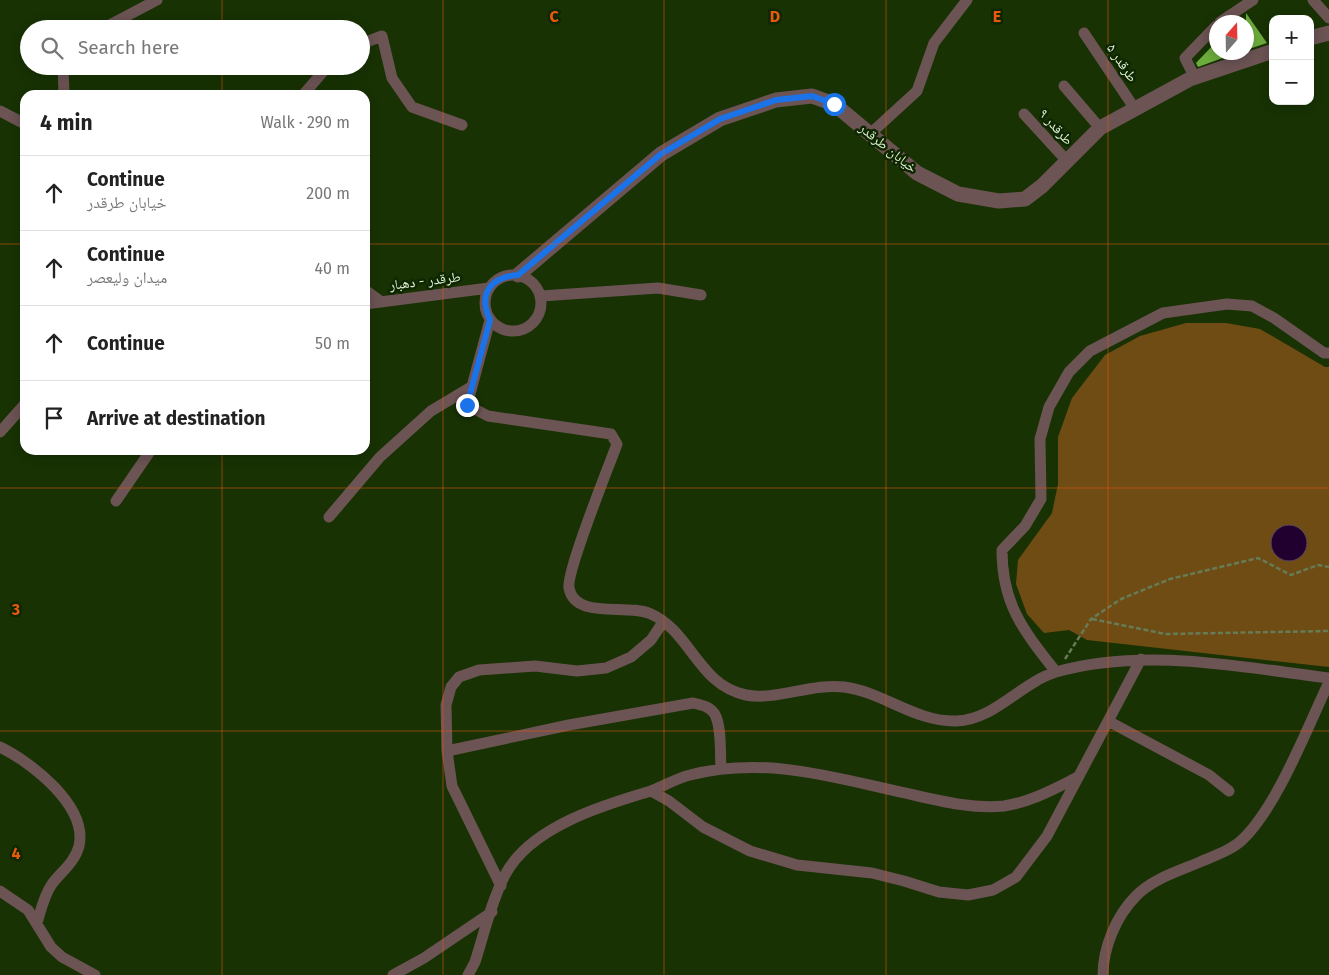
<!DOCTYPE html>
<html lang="en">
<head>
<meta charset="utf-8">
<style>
	:root { --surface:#fff; --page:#f2f2f2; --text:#222; --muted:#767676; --line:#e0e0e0 }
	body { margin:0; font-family:"Fira Sans","Noto Naskh Arabic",sans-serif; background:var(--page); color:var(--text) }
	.controls { position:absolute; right:15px; top:15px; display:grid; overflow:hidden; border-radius:10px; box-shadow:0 2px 12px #0003 }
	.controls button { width:45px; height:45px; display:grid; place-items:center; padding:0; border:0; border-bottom:1px solid var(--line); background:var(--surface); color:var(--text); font:25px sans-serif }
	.compass { position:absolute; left:1209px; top:15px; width:45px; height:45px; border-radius:50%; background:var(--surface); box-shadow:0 2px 12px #0003; rotate:20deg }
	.stop { position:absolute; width:15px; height:15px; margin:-11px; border:4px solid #1a73e8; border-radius:50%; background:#fff }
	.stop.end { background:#1a73e8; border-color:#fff; box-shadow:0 1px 5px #0008 }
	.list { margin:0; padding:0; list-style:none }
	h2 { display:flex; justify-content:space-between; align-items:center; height:65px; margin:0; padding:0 20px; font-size:21px }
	h2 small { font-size:16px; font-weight:400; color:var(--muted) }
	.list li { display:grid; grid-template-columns:32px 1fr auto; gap:15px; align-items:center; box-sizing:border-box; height:75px; padding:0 20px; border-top:1px solid var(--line) }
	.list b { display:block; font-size:19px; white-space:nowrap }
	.list p { margin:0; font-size:16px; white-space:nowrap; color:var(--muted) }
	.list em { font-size:16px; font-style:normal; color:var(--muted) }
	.icon { flex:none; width:28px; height:28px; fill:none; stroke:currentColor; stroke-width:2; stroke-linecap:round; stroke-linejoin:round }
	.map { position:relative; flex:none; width:1329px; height:975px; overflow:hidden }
	.search { position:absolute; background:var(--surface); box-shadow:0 2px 12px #0003; left:20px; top:20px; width:350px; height:55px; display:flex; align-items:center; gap:12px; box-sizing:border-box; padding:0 18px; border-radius:28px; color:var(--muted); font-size:19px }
	.panel { position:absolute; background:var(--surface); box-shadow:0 2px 12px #0003; left:20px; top:90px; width:350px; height:365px; border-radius:15px }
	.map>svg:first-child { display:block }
	.green { fill:#6f4c13 }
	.water { fill:#21002f; stroke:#5b4962 }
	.building { fill:#6dad3d }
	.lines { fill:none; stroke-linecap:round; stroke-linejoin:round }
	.path { stroke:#667c57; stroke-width:2.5; stroke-dasharray:5 2.5; stroke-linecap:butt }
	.minor { stroke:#6c5354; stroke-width:11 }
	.tertiary { stroke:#6c5354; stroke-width:15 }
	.route { stroke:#1a73e8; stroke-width:6 }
	.grid { fill:none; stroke:#e8590c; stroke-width:1; stroke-opacity:0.55 }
	.labels { text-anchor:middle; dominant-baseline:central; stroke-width:5; stroke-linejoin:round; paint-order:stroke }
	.street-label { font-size:14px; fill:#e2f2d9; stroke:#0f2700 }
	.grid-label { font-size:16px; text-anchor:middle; font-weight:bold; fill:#e8590c; stroke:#0f2700; stroke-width:5; stroke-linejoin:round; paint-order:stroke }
</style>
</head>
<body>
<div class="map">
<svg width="1329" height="975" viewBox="0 0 1329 975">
	<rect width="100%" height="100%" fill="#183204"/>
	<path class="green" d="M1186,323h40l34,6 65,38h4v300l-242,-27 -18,-10 -25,3 -17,-19 -11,-30 2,-24 34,-47 6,-29v-47l14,-39 33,-43 35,-19z"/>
	<path class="water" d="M1271 543a18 18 0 1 1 36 0a18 18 0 1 1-36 0Z"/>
	<path class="building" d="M1246,13l21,30 -21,7z
		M1216,42v10h23l-41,15 -2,-4z"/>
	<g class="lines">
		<path class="path" d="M1092,619l73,15 164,-3
			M1065,659l26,-40 30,-20 49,-20 88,-21 33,17 27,-10 11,2"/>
		<path class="minor" d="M1313,0l16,18
			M1220,22l33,-22
			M102,29l55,-29
			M1084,33l51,76
			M361,44l21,-8 10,42 20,29 50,18
			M63,66l1,29
			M1195,78l-10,-20 31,-32
			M1064,86l36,42
			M303,95l25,-29
			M0,111l25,13
			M1024,114l43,47
			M870,134l47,-43 17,-48 33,-43
			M485 303a28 28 0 1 1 56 0a28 28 0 1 1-56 0Z
			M365,290l15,11
			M541,296l117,-8 43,7
			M365,304l124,-16
			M490,320l-23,85 21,11 123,18 6,10c-8,22 -51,128 -48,144 6,32 58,15 82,26 40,18 47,71 95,81 28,6 67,-12 98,-8 39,5 71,35 112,34 39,-1 64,-38 100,-49 89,-25 183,-5 273,6
			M0,432l25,-28
			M116,501l35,-51
			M329,517l51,-60 51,-46 40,-24
			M1056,672c-32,-41 -54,-67 -54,-122l23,-24 16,-27 -1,-60 9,-32 20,-35 21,-21 73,-38 64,-9 25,2 22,12 50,35h5
			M1108,721l101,54 20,16
			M0,747c31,15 88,59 79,99 -4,16 -18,26 -27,38 -8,11 -11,26 -15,39
			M447,751l122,-26 124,-22c8,2 16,3 21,10 8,11 6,42 7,56
			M651,791c13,-5 26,-13 39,-16 78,-20 148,4 224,20 30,7 60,14 90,11 27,-4 50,-17 74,-29
			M501,886l-49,-100 -5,-35 -1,-46 5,-18 8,-10 20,-7 56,-4 42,5 29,-3 25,-11 20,-17 12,-18
			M0,891l28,19 23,37 11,10 33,18
			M393,975l31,-17 68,-46
			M468,975l7,-13c9,-28 16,-60 30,-87 25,-48 98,-70 146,-84l18,10 34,26 47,24 47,14 75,8 32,8 35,11 29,3 25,-5 23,-13 31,-41 94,-177
			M1103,975c0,-27 13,-59 33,-79 16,-17 43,-25 64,-34 14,-6 32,-12 43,-23 35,-34 64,-111 86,-157"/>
		<path class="tertiary" d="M1310,38l19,-5
			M518,275l143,-121 59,-35 56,-19 36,-4 22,8 83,69 41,21 41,7 26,-2 17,-13 58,-58 90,-49 83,-28"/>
	</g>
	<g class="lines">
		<path class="route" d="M467,405l23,-85c-12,-26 0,-43 28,-45l143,-121 59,-35 56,-19 36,-4 22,8"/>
	</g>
	<path class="grid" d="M222,0v29M443,0v975M664,0v975M886,0v975M1108,0v975M222,66v29M0,244h25M365,244h964M222,450v525M0,488h1329M0,731h1329"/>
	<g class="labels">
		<g class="street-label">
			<text transform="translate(1122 63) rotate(56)">طرقدر ۵</text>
			<text transform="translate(1056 127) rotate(48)">طرقدر ۹</text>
			<text transform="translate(888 148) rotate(39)">خیابان طرقدر</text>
			<text transform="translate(425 281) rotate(-7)">طرقدر - دهبار</text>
		</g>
	</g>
	<g class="grid-label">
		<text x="554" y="22">C</text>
		<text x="775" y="22">D</text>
		<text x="997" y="22">E</text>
		<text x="16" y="615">3</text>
		<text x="16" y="859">4</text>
	</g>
</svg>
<div class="controls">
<button>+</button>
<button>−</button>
</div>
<svg class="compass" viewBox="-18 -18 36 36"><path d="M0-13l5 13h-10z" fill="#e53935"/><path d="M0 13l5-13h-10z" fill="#767676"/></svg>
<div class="stop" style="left:834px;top:104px"></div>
<div class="stop end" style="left:467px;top:405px"></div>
<div class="search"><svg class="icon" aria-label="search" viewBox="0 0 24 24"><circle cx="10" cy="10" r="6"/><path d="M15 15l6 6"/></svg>Search here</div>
<section class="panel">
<h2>4 min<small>Walk · 290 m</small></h2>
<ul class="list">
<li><svg class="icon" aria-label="ahead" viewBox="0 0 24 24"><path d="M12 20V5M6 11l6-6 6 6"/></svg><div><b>Continue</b><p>خیابان طرقدر</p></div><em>200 m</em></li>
<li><svg class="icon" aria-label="ahead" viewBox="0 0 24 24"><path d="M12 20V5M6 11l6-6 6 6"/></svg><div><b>Continue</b><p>میدان ولیعصر</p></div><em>40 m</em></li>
<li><svg class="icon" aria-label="ahead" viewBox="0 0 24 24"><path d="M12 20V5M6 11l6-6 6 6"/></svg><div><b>Continue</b></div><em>50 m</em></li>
<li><svg class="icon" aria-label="arrive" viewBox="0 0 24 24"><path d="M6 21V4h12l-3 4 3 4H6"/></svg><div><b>Arrive at destination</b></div></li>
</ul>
</section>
</div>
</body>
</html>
